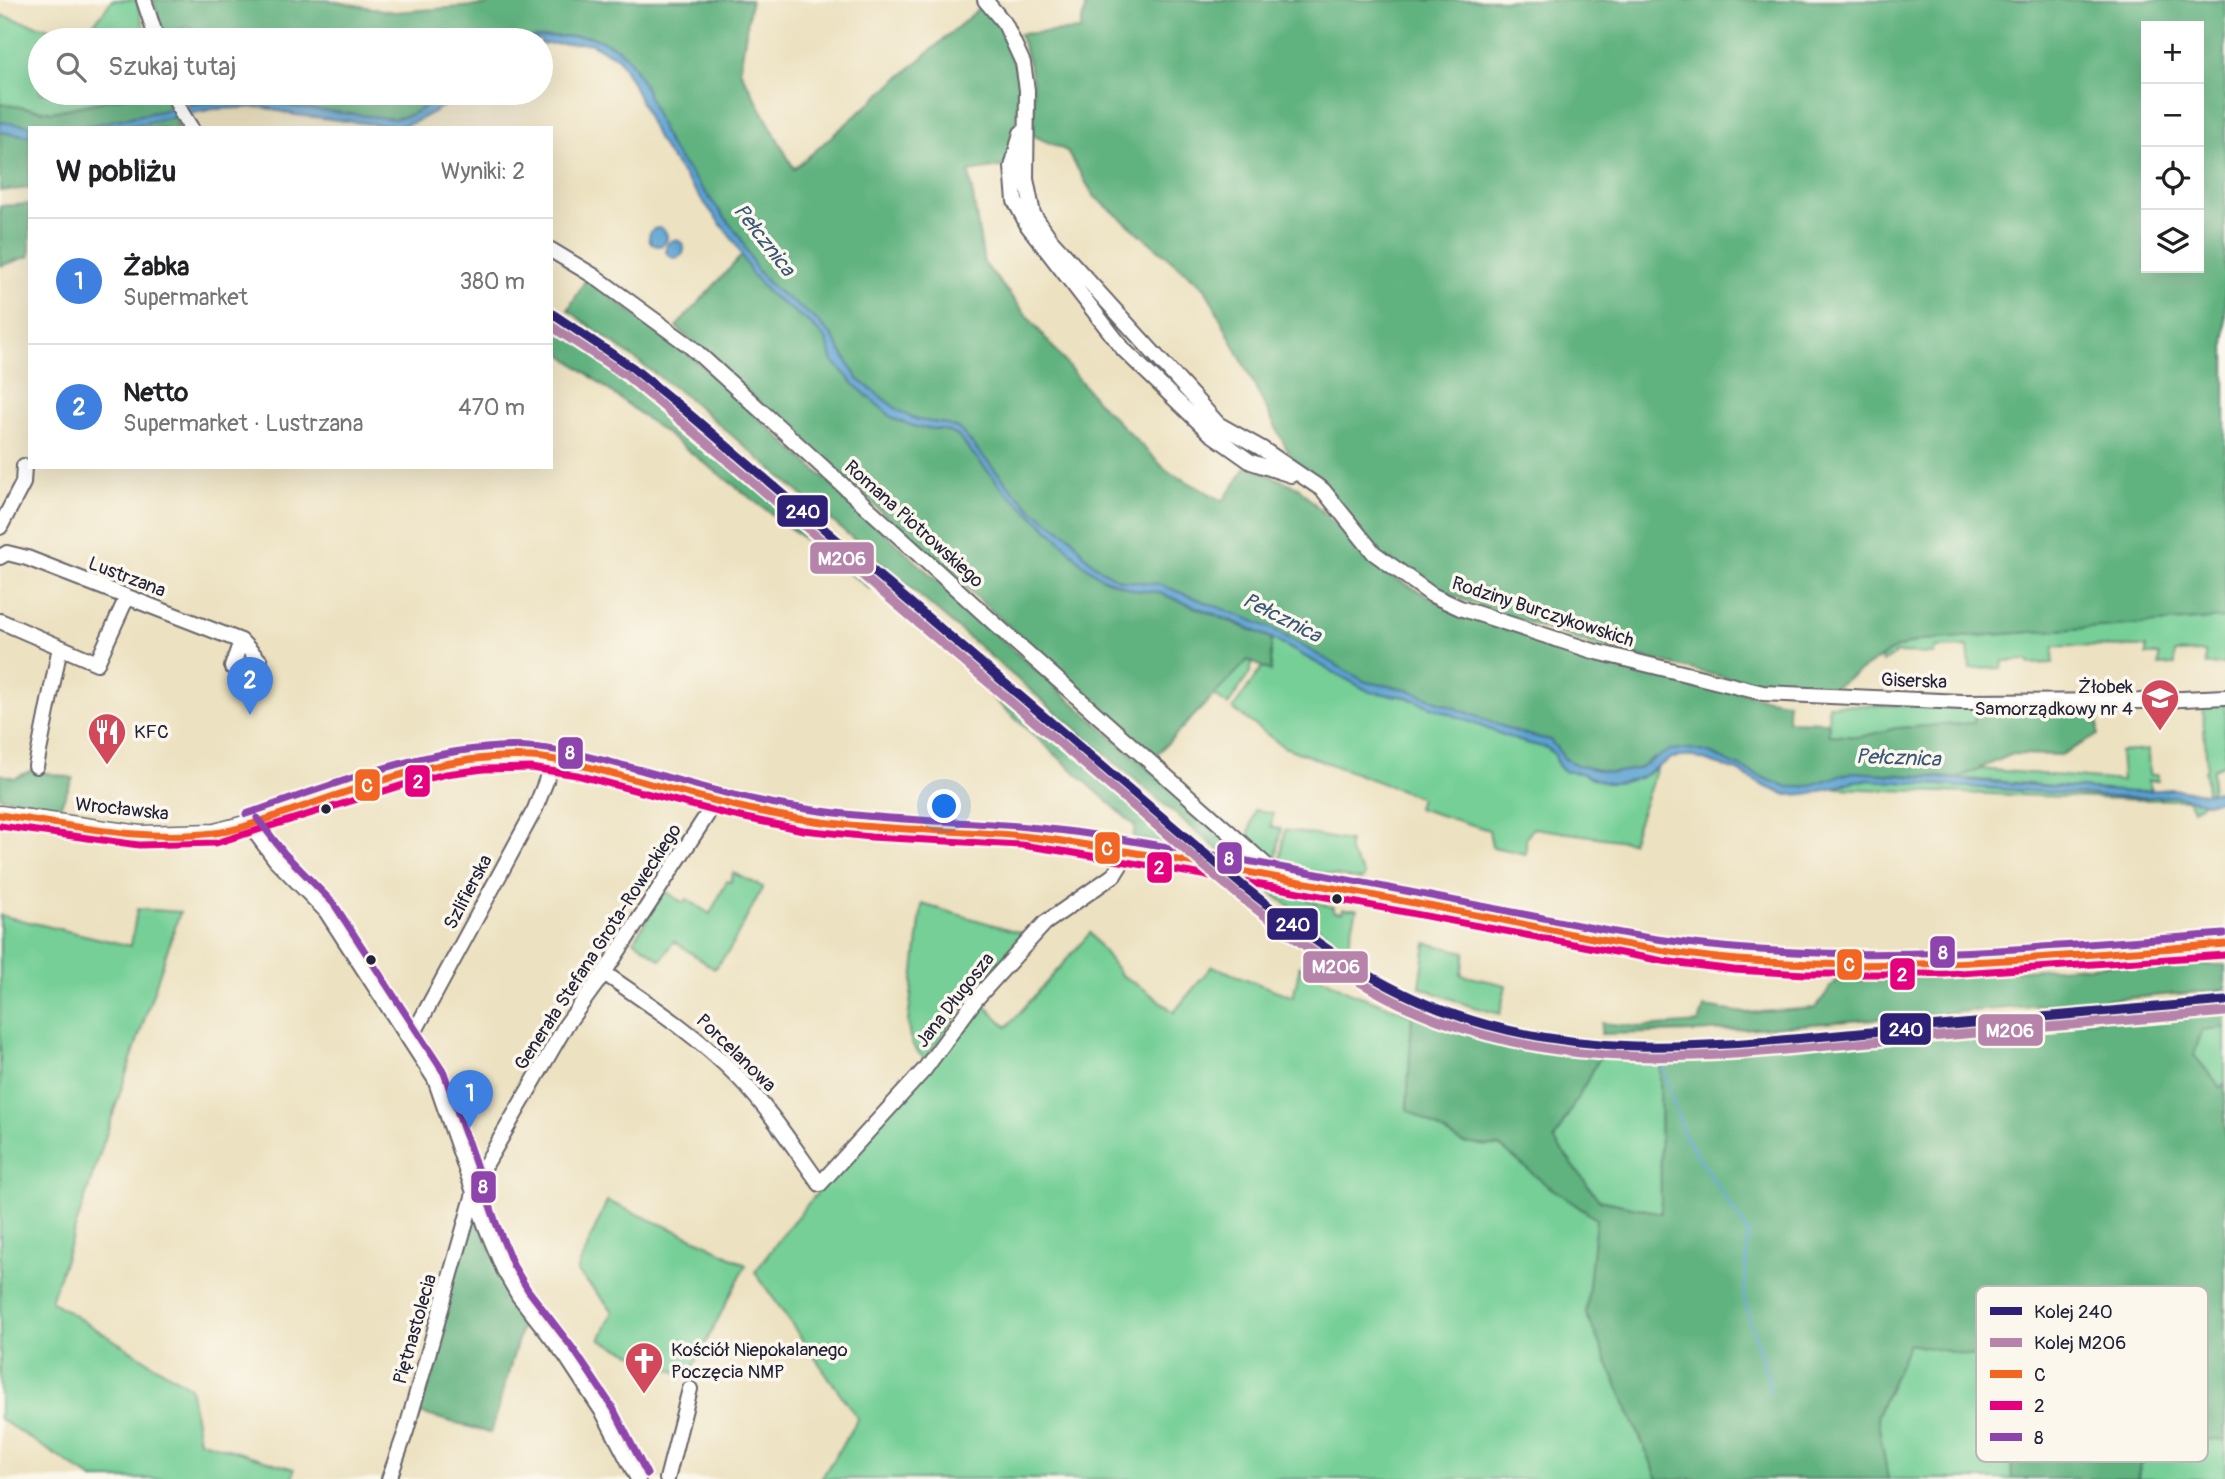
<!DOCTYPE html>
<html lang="pl">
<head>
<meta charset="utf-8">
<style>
	:root { --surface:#fff; --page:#f2f2f2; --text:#202124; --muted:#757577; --line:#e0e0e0; --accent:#db2777 }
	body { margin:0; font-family:Pangolin,sans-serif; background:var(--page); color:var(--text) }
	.controls { position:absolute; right:21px; top:21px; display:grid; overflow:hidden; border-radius:0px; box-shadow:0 7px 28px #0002 }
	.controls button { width:63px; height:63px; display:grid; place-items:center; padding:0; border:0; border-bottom:2px solid var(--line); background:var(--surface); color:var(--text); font:35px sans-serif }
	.you { position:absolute; left:945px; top:807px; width:24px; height:24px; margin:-18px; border:5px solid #fff; border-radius:50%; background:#1a73e8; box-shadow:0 0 0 10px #1a73e833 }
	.badge { display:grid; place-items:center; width:46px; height:46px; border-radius:50%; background:var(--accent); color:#fff; font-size:23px; font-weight:700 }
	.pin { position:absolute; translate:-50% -58px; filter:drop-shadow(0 2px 4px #0008) }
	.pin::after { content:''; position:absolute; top:37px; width:24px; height:21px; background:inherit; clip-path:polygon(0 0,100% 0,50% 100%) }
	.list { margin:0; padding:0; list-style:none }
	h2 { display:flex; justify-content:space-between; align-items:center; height:91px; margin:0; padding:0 28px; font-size:30px }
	h2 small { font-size:23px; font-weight:400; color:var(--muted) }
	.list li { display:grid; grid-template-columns:46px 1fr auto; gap:21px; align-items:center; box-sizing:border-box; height:126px; padding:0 28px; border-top:2px solid var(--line) }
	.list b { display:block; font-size:26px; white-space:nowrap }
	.list p { margin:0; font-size:23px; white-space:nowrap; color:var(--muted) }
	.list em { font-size:23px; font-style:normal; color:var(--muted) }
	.icon { flex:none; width:38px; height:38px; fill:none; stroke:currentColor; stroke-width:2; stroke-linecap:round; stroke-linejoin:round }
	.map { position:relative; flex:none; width:2225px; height:1479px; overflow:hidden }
	.search { position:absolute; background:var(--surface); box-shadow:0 7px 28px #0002; left:28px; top:28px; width:525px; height:77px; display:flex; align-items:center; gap:18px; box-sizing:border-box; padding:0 24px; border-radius:38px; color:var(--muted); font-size:26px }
	.panel { position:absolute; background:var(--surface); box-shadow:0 7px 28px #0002; left:28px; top:126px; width:525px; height:343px; border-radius:0px }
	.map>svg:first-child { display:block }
	.green { fill:#75cf96; stroke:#4c7868; stroke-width:2 }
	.forest { fill:#60b27f; stroke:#416a5d; stroke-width:2; fill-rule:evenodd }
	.water { fill:#5ca3d2; stroke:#3f6286; stroke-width:2 }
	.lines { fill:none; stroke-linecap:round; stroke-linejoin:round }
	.stream { stroke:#5ca3d2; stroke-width:2.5 }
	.minor-casing { stroke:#69656a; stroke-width:18 }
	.major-casing { stroke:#69656a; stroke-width:21 }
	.minor { stroke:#fff; stroke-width:14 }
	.major { stroke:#fff; stroke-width:18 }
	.bus-1-casing { stroke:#fbf7ec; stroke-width:12 }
	.bus-2-casing { stroke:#fbf7ec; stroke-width:12 }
	.bus-3-casing { stroke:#fbf7ec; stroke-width:12 }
	.bus-1 { stroke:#f26522; stroke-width:7 }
	.bus-2 { stroke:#e5007d; stroke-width:7 }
	.bus-3 { stroke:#8e44ad; stroke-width:7 }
	.rail-1-casing { stroke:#fbf7ec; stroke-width:14 }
	.rail-2-casing { stroke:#fbf7ec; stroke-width:14 }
	.rail-1 { stroke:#2e2076; stroke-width:9 }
	.rail-2 { stroke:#b684ab; stroke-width:9 }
	.bus-dot { fill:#22223b; stroke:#fbf7ec; stroke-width:2.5 }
	.labels { text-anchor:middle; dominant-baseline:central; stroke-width:7; stroke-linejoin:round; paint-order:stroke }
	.street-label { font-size:19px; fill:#22223b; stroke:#fbf7ec }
	.poi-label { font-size:19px; fill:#22223b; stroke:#fbf7ec; text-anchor:start }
	.water-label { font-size:21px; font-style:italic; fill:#395677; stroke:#fbf7ec }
	.key { fill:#fbf7ec; stroke:#bab7b7; stroke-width:2 }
	.key-label { font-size:19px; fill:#22223b }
	.line-badge { stroke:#fbf7ec; stroke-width:2.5 }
	.badge-label { font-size:19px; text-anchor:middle; font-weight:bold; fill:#fff }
</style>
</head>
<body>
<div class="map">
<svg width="2225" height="1479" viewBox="0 0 2225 1479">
	<rect width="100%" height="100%" fill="#fbf7ec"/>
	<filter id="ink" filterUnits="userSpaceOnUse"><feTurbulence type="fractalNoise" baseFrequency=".0143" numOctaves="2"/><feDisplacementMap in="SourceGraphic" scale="14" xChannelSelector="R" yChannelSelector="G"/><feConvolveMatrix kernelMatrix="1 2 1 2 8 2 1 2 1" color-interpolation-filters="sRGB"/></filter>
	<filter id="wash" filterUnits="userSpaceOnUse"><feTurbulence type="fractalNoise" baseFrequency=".00686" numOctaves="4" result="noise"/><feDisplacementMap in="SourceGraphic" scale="28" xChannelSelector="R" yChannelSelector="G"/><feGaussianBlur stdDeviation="1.57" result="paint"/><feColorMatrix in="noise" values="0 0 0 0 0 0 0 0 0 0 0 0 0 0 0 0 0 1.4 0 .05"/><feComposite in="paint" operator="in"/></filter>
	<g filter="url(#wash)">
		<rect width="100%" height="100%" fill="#ece1c0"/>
		<path class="green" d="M112,0h24l12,40h-108v53h125l1,4 -32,-2 -82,17 -52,-8v-89c20,5 62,21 81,15 14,-4 23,-19 31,-30z
			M188,26l31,14h-53l-2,-5z
			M291,93h104l-6,10 -87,-7z
			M2225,618v46l-19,1 -1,-13 -30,1v12l-16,1v-11h-13v-8l-92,-1 -1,17 -24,1 -1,-4 -25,1 -1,7 -32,1 -2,-22 -33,1 -1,6 -40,-1v3l-12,6 -1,-4 13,-9 27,-9z
			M1271,638l99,54 36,5 113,44 28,7 8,7 3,10 5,6 17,2 26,10 34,-5 17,-10 -26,74 -98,-14 -7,11v15l-34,-7 -3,-17 -72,-22 3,-11 -136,-50 -51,-38 29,-42 9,4z
			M1248,660l5,2 -4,12 -21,31 -14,-10z
			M2225,702v62l-12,5 -2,23 -4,1 -2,-23 2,-3 -5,-64z
			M1828,705l148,1 -1,17 -78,5 -37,9 -31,-2z
			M2148,750l1,25h9v6h-10l4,9 -21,2 -174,-14 23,-9 142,12 -2,-29z
			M1868,780l263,18 44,-2 30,6 -12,7 -5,-9h-46l-307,-12 18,-7z
			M1255,810l18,3 -2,14 10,2 -5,31 -28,-23z
			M1285,830l64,11v11l15,22v4l-3,2 -75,-13 -6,-5z
			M733,873l30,14 -34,64 -15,18 -40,-28 -13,19 -27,-20 31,-49 19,12 3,-4 23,15 17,-33 4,1z
			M1265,888c25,4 44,14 68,19v4l9,2 1,-4h14l-10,40z
			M922,904l103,30 -53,61 -47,64c-13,-11 -16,-19 -17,-37z
			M137,909l43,3 -129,389 139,86 9,53 95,29 -1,10h-200l-93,-60v-504l131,31z
			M1090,933l31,42 23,14 30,23 38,-46 81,31 7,-31 49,26 63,23 -5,94 55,34 39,4 43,36 52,36 -9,94 71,166h-837l37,-60 -103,-147 35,-47 190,-224 27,26z
			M1426,943l39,9 -4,23 45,10 -6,29 -30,-8 -50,-19z
			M2225,1027v58l-5,2 -26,-32 8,-25z
			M1660,1054l1,159 -62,-13 -45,-60 46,-83z
			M607,1201l98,42 41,22 -58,112 -88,-37 13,-29 -36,-40z
			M1909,1344l98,18 5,117h-124l-11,-64z
			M2225,1440v39h-87l2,-14 24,-24z"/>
		<path class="forest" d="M153,0h174l68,12 93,-7 3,-5h260l-11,70 54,99 187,-162 19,20 15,36 5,26 -1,19 -13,58 -37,6 15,91 112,137 71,71 56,30 24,-35 51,21 83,84 79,42 301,85 27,4v19l40,1 1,13 31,2 37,-9 77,-5 2,-17 121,3 1,26 -37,20 -48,-1 -56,24 -104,-6 -49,15h-16l-22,-8 -57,-26 -19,-4 -38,10 -15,10 -25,4 -33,-7 -14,-7 -15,-19 -31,-7 -113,-44 -40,-7 -97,-55 -149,-47 -17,-9 -16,-13 -16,-21 -38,-27 -24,-24 -50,-57 -14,-5 -28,-4 -19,-10 -40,-31 -26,-43 -18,-18 -42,-31 -16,-18 -16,-32 -68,-87 -47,-96 -47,-18 -43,1 -12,3h-217l-9,-2 -1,2h-77l-31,-14 -24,9z
			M1087,0h1138v618l-304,22 -27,9 -69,44 -62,-6 -170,-42 -130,-45 -76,-37 -88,-90 -94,-185 -111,-92 -27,-45 -35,-16c3,-42 3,-62 -13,-101l61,-4zM2146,26h53v242h-53z
			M199,93h92l11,3 87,7 6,-10h54l-39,22 -16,4 -101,-12 -30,-7 -75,5 -4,-9z
			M134,95l32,2 4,12 -93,19 -31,-1 -46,-5v-18l52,8z
			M174,117l7,11h-61z
			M0,132l30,4v52l-30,3z
			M30,204v52l-30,10v-60z
			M742,255l9,18 17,20 42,30 16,16 7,22 23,25 38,33 22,8 28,3 13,5 48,56 97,87 32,12 23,2 114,46v33l-23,-11 -94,97 -478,-430z
			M586,279l99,72 317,289 229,202 -3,12 -6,-1 -29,-24 -506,-432 -119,-87z
			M551,319l42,25 84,67 201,172 -8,6 -319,-243z
			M928,630l260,218 -55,-9 2,-13 -137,-123z
			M32,770l41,8 -13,29 -60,-10v-23l15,4z
			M2106,965h119v25l-424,35 -105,7 -95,2 1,-11 40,4 57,-4 5,-16 41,6 70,-5 21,-27z
			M2225,1009v18l-23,3 -8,25 26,32 5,-2v355l-61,1 -24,24 -3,14h-125l-5,-117 -98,-18 -32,71 11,64h-230l-72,-166 10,-94 -52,-36 -43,-36 -39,-4 -55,-34 5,-94 93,28 95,14 -46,83 45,60 62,13 -1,-159z
			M472,1214l7,8 26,62 20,31 -34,118 -75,-21z"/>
		<path class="water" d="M589,36c12,4 29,10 38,21 21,26 28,64 45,93l68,87 16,32 16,18 42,31 18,18 26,43 40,31 19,10 28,4 14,5 50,57 24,24 38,27 16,21 16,13 17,9 39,4 110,43 97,55 40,7 113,44 31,7 15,19 14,7 33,7 25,-4 33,-19 20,-1 19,4 57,26 22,8h16l49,-15 278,20 41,-3 35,4 18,-3v9l-18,4 -32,-7 -44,2 -263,-18 -15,1 -18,7 -29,6 -19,1 -23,-9 -27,-15 -46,-15 -19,2 -32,20 -23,5h-11l-26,-10 -17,-2 -5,-6 -3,-10 -8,-7 -28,-7 -113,-44 -36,-5 -99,-54 -31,-14 -83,-32 -23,-2 -32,-12 -20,-15 -30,-31 -47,-41 -48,-56 -13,-5 -28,-3 -22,-8 -38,-33 -23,-25 -7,-22 -16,-16 -42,-30 -17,-20 -16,-30 -67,-88 -11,-17 -26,-58 -13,-22 -28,-15 -49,1v-4h-18l12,-3z
			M449,93h18l-52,29 -18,5 -102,-12 -32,-8 -50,2 -93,19h-90v8l-30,-4v-10l46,5 31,1 123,-25 63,-3 30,7 101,12 16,-4z
			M649 237a9 9 0 1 1 18 0a9 9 0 1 1-18 0Z
			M666 249a9 9 0 1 1 18 0a9 9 0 1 1-18 0Z"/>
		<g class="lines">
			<path class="stream" d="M1660,1059l24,76 64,97 -4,67 28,93"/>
		</g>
	</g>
	<g filter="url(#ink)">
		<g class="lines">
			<g class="minor-casing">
				<path id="minor" d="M144,0l13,40
					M985,0l20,24 18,39 4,27 -1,89 7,35 18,26 167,184 43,24 62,42 51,63 58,42 28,13 133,43 170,42 199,9 178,-1 85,-4
					M173,93l8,19 10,16
					M1021,133l-9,34 3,34 13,25 96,124 86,83 41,29 40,13
					M551,250l43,26 96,70 315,287 261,232 9,12
					M0,527l23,-44 1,-17
					M0,557l7,-4 20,5 214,83 19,20 -5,13 -23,-7 9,-26
					M0,621l97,42 30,-66
					M36,766l24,-119
					M249,824l27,36 50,51 109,168 51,148 18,43 15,26 47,60 38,58 34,65
					M604,973c47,32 94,63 135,105 31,32 55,70 81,106l104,-114 52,-71 69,-76 69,-48 8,-13 2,-12
					M407,1036l9,-7 119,-220 11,-28 6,-22
					M389,1479l17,-48 73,-255 87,-151 38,-52 103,-158 6,-15
					M667,1479l23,-90"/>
			</g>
			<g class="major-casing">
				<path id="major" d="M0,815l140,20 75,-2 34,-9 154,-50 41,-10 39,-5 49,-2 47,8 150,39 76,16 67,7 150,8 48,7 205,35 390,74c186,29 374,6 560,-7"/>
			</g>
			<use href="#minor" class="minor"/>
			<use href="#major" class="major"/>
			<g class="bus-1-casing">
				<path id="bus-1" d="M0,815c70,10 143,27 214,18 26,-3 52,-14 76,-22 78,-26 159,-59 242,-54 30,2 60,11 89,19 62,16 124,35 187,44 87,13 174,8 260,22 142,22 283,49 424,76 82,16 163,35 246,42 162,13 325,-4 487,-16"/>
			</g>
			<g class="bus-2-casing">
				<path id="bus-2" d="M0,826l139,19 77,-2 190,-59 40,-10 38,-5 47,-1 46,7 149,39 77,16 68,7 150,8 47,7 205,35 390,74 71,9 71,4h140l280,-19"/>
			</g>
			<g class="bus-3-casing">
				<path id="bus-3" d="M246,814c82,-27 165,-62 252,-67 48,-3 94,10 139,22 52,14 104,30 157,38 100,17 201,12 301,28 133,21 265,47 397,73 59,11 119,25 179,33 184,26 369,6 553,-7
					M257,818l27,35 50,51 110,169 52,150 17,42 15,25 46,60 39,58 34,66"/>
			</g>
			<use href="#bus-1" class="bus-1"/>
			<use href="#bus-2" class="bus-2"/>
			<use href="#bus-3" class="bus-3"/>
			<g class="rail-1-casing">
				<path id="rail-1" d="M551,313l82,55 48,39 562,479c61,48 123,95 196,123 148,57 291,35 444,22 114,-10 228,-20 342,-30"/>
			</g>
			<g class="rail-2-casing">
				<path id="rail-2" d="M551,326l76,50 47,39 563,479c62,49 126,98 201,126 151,56 288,35 444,21 115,-10 229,-20 343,-29"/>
			</g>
			<use href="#rail-1" class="rail-1"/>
			<use href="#rail-2" class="rail-2"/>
		</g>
	</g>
	<defs>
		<g id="school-pin" transform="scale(2.0125)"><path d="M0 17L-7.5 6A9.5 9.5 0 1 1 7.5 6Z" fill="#d1495b" stroke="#fbf7ec"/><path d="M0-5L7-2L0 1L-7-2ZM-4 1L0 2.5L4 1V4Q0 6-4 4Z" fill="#fff"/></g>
		<g id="restaurant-pin" transform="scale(2.0125)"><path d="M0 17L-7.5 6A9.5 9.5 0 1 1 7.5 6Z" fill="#d1495b" stroke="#fbf7ec"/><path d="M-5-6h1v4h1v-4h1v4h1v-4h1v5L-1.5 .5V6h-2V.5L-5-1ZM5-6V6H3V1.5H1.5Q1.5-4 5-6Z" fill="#fff"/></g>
		<g id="church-pin" transform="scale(2.0125)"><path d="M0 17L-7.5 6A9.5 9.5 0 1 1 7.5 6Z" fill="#d1495b" stroke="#fbf7ec"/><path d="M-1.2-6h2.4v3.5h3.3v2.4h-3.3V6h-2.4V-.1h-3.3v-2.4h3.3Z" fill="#fff"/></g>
	</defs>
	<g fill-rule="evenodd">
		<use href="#school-pin" x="2160" y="698"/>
		<use href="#restaurant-pin" x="107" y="732"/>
		<use href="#church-pin" x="644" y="1361"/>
	</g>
	<g class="bus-dot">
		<circle cx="326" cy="809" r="6"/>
		<circle cx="1337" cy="899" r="6"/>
		<circle cx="371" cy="960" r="6"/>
	</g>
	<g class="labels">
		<g class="street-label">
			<text transform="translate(914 524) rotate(42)">Romana Piotrowskiego</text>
			<text transform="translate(127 577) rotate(21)">Lustrzana</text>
			<text transform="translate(1543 612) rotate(18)">Rodziny Burczykowskich</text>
			<text transform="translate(1914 681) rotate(2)">Giserska</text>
			<text transform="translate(122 809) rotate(6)">Wrocławska</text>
			<text transform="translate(468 892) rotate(-62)">Szlifierska</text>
			<text transform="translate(598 947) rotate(-57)">Generała Stefana Grota-Roweckiego</text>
			<text transform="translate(955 1000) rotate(-52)">Jana Długosza</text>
			<text transform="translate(736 1053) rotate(44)">Porcelanowa</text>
			<text transform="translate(415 1329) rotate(-74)">Piętnastolecia</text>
		</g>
		<g class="poi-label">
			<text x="2133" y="687" text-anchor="end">Żłobek<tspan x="2133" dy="22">Samorządkowy nr 4</tspan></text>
			<text x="134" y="732">KFC</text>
			<text x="671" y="1350">Kościół Niepokalanego<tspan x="671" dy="22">Poczęcia NMP</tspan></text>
		</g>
		<g class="water-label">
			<text transform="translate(764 240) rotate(52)">Pełcznica</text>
			<text transform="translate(1282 618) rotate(27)">Pełcznica</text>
			<text transform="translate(1898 758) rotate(2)">Pełcznica</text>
		</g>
	</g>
	<rect x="1976" y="1286" width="232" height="176" rx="10" class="key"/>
	<rect x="1990" y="1307" width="32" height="8" fill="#2e2076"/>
	<rect x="1990" y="1338" width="32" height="9" fill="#b684ab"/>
	<rect x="1990" y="1370" width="32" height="8" fill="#f26522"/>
	<rect x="1990" y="1401" width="32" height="9" fill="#e5007d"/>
	<rect x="1990" y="1433" width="32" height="8" fill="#8e44ad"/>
	<g class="key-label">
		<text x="2034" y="1318">Kolej 240</text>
		<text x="2034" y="1349">Kolej M206</text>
		<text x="2034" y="1381">C</text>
		<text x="2034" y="1412">2</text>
		<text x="2034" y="1444">8</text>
	</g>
	<g class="line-badge">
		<rect x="776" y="494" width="53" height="34" rx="7" fill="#2e2076"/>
		<rect x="809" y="541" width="66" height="34" rx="7" fill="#b684ab"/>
		<rect x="557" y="736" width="27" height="34" rx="7" fill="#8e44ad"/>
		<rect x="404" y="764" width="27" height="34" rx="7" fill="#e5007d"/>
		<rect x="354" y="768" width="27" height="34" rx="7" fill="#f26522"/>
		<rect x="1094" y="831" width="27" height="34" rx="7" fill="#f26522"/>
		<rect x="1216" y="841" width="27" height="34" rx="7" fill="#8e44ad"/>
		<rect x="1146" y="851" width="27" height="33" rx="7" fill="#e5007d"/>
		<rect x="1266" y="907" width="53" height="34" rx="7" fill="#2e2076"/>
		<rect x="1929" y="935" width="27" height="34" rx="7" fill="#8e44ad"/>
		<rect x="1836" y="948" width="27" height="33" rx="7" fill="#f26522"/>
		<rect x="1302" y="950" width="67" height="34" rx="7" fill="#b684ab"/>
		<rect x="1889" y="957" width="27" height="34" rx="7" fill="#e5007d"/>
		<rect x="1879" y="1012" width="53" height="34" rx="7" fill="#2e2076"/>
		<rect x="1977" y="1013" width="67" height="34" rx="7" fill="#b684ab"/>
		<rect x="470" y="1170" width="27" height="34" rx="7" fill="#8e44ad"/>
	</g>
	<g class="badge-label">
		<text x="803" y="518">240</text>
		<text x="842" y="565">M206</text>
		<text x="570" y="759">8</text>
		<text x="418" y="788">2</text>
		<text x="367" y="792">C</text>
		<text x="1107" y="855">C</text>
		<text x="1229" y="865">8</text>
		<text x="1159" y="874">2</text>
		<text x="1293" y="931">240</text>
		<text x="1943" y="959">8</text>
		<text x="1849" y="971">C</text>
		<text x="1336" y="973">M206</text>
		<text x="1902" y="981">2</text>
		<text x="1906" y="1036">240</text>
		<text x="2010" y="1037">M206</text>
		<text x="483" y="1193">8</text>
	</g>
</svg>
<div class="controls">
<button>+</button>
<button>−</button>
<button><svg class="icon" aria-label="locate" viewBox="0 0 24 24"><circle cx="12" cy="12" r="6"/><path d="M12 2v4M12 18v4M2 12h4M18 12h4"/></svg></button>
<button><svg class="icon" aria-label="layers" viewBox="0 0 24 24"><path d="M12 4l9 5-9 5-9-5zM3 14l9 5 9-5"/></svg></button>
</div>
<div class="you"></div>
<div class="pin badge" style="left:470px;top:1128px;background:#3f7fe0">1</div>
<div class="pin badge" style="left:250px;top:715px;background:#3f7fe0">2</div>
<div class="search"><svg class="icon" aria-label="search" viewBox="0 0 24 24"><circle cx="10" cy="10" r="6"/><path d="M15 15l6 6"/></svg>Szukaj tutaj</div>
<section class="panel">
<h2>W pobliżu<small>Wyniki: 2</small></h2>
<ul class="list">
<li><span class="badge" style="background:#3f7fe0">1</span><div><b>Żabka</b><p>Supermarket</p></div><em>380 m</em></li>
<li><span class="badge" style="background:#3f7fe0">2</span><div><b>Netto</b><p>Supermarket · Lustrzana</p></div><em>470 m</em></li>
</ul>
</section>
</div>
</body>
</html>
